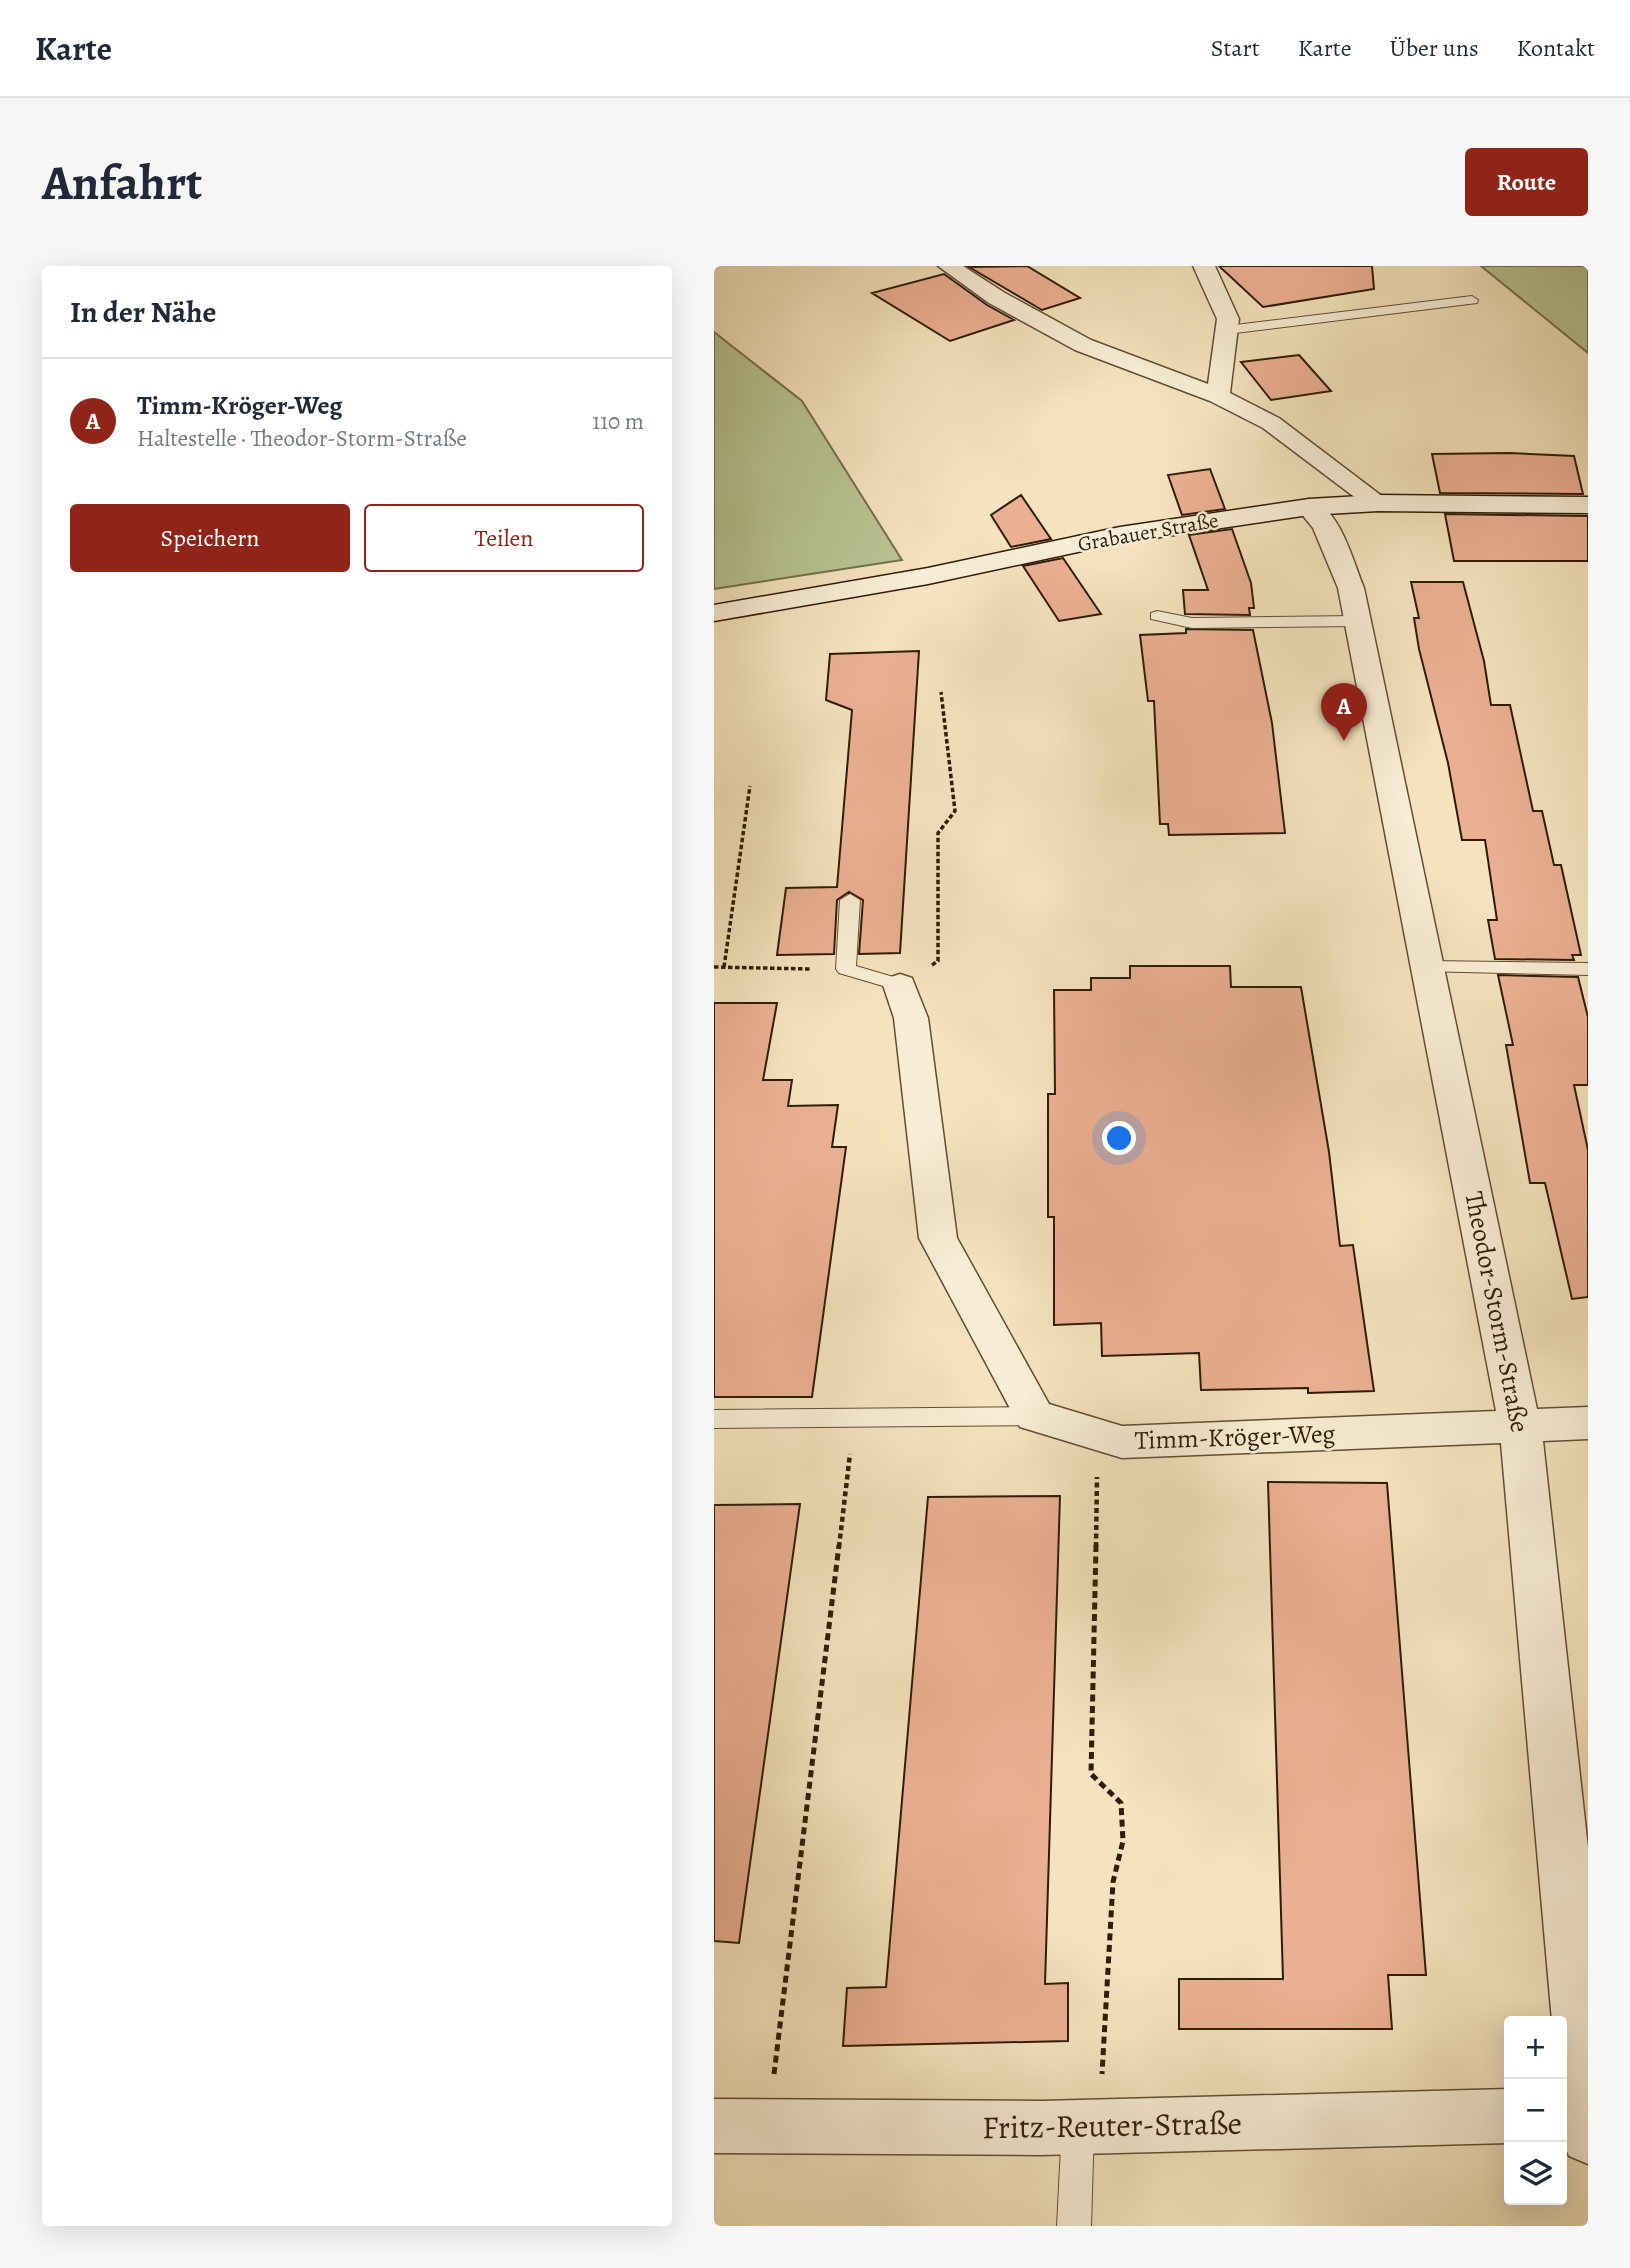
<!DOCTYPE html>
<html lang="de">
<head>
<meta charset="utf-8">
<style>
	:root { --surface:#fff; --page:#f6f6f7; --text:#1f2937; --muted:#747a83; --line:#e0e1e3; --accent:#8f2418 }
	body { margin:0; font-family:Alegreya,serif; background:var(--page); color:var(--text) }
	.controls { position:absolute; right:21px; bottom:21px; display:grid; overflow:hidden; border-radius:7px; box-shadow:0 7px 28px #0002 }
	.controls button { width:63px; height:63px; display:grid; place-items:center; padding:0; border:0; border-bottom:2px solid var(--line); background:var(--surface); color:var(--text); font:35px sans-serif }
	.you { position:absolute; left:406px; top:873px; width:24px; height:24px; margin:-18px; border:5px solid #fff; border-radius:50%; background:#1a73e8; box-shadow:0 0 0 10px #1a73e833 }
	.badge { display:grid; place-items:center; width:46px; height:46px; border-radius:50%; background:var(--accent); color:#fff; font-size:23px; font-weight:700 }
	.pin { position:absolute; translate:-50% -58px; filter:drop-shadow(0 2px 4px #0008) }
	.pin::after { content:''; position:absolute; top:37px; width:24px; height:21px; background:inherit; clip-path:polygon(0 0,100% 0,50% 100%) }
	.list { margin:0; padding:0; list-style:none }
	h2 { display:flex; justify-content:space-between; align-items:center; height:91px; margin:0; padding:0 28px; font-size:30px }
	h2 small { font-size:23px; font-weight:400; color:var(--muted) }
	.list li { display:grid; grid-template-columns:46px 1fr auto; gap:21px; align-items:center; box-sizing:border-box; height:126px; padding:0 28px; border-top:2px solid var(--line) }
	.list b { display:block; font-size:26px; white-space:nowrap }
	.list p { margin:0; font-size:23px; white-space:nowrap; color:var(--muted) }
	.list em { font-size:23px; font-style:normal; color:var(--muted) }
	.actions { display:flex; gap:14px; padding:21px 28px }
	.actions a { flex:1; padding:16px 0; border:2px solid var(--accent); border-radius:7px; text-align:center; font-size:24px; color:var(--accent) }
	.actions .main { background:var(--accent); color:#fff }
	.icon { flex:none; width:38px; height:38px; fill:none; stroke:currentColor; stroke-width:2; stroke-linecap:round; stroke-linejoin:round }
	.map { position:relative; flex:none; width:874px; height:1960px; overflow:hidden; border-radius:7px }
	header { display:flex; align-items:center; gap:42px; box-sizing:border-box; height:98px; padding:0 35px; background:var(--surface); border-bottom:2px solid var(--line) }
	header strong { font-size:33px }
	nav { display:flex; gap:38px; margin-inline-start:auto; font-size:24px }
	.intro { display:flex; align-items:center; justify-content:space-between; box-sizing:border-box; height:168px; padding:0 42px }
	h1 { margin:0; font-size:49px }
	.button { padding:18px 32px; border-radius:7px; background:var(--accent); color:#fff; font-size:24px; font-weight:700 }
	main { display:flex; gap:42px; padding:0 42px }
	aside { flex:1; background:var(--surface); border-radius:7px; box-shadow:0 7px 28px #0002 }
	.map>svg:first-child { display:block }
	.green { fill:#b8c494; stroke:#74704c; stroke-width:2 }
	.building { fill:#ebb093; stroke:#301c04; stroke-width:2 }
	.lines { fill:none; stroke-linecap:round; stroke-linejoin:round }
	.lane-casing { stroke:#614e32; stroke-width:2 }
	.street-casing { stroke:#614e32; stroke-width:3 }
	.secondary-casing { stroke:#301c04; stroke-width:3 }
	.path-far2 { stroke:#301c04; stroke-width:3.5; stroke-dasharray:4.5 2.5; stroke-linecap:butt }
	.path-far1 { stroke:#301c04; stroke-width:4.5; stroke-dasharray:5 3.5; stroke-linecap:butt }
	.path { stroke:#301c04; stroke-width:5; stroke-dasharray:7 4.5; stroke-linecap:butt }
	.lane { fill:#f8edd5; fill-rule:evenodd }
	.street { fill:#f8edd5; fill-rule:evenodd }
	.secondary { fill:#f8edd5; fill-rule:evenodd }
	.labels { text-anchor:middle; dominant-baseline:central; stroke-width:5; stroke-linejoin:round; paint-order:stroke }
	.far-street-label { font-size:21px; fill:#301c04; stroke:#f8edd5 }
	.street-label { font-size:26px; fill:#301c04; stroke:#f8edd5 }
	.near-street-label { font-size:32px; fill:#301c04; stroke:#f8edd5 }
</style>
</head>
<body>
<header>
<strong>Karte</strong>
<nav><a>Start</a><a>Karte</a><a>Über uns</a><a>Kontakt</a></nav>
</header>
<div class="intro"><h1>Anfahrt</h1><a class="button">Route</a></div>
<main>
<aside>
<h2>In der Nähe<small></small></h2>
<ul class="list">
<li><span class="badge">A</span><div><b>Timm-Kröger-Weg</b><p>Haltestelle · Theodor-Storm-Straße</p></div><em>110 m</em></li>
</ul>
<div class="actions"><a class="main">Speichern</a><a>Teilen</a></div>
</aside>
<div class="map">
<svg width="874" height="1960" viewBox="0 0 874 1960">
	<rect width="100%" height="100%" fill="#f4e3be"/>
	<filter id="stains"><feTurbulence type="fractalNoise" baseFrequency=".00286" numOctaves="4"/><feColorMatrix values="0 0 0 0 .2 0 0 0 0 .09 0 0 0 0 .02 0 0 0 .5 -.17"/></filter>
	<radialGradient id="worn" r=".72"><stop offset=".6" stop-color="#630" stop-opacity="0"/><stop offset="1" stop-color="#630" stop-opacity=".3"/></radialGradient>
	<path class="green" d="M767,0h107v87z
		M0,66l88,69 100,159 -188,29z"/>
	<path class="building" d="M313,0l53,32 -38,12 -73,-43z
		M505,0h153l2,23 -111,18z
		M230,8l43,31 27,15 -64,21 -78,-48z
		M585,89l32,36 -60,9 -30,-38z
		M796,187l64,3 9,38 -143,-1 -8,-39z
		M496,203l15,40 -43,6 -14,-40z
		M307,229l30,44 -40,8 -20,-32z
		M731,248l143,2v45h-134z
		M518,263l19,54 3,25h-5l1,7 -65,-1 -2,-24h25l-19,-55z
		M349,292l38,56 -42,7 -36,-55z
		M697,316h52l21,79 7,44h19l23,106h9l12,54h7l20,90h-9l2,5 -79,-1 -7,-39h9l-12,-80h-23l-14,-77 -29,-114 -5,-31h5z
		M472,363l67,1 19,93 13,110 -116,2 -1,-11h-8l-6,-123h-6l-8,-66 46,-2z
		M205,385l-19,302 -41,1 4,-54 -14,-8 -12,8 -3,54 -57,1 9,-67 51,-1 15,-177 -26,-10 4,-46z
		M416,700h100l1,21h70l28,165 11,94 13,-1 21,146 -66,2v-5l-107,2 -2,-37 -97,3 -1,-33 -47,2v-108h-6v-123h7l-1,-104h37v-12h39z
		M784,709l80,2 10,40v68h-14l14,65v147l-16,2 -27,-116h-15l-24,-138h7z
		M0,737h63l-14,77h29l-4,26 50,-1 -6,42h14l-34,250h-98z
		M554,1216l119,1 39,492h-38l4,54h-213v-50h104z
		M346,1230l-15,488 23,-1v58l-225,5 4,-58 39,-1 42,-490z
		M86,1238l-61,439 -25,-2v-436z"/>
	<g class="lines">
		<g class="lane-casing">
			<path id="lane" d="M758,30l6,4 -1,3 -250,31 -7,-4 7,-4z
				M443,345l35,7 166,-2 8,5 -8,5 -166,2 -41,-9v-6z
				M136,628l10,6 -4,66 51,15 3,4 -3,4 -7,2 -61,-18 -3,-4 4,-69z
				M714,695l160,2v12l-167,-4 -3,-4z
				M321,1141l9,2 3,7 -3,7 -9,2 -321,3v-18z
				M364,1845l11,5 5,11 -3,99h-34l5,-99 5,-11z"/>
		</g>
		<g class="street-casing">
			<path id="street" d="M224,0h25l42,27 86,47 117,44 9,-65 -24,-53h22l24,53 -9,74 49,25 112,85 -4,5h-18l-106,-80 -53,-27 -135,-51 -86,-47z
				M595,233c31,8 44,63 55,89l173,821 51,-2v32l-45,2 45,407v316l-19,-8 -7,-17v-118h-10l-51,-578 -379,15 -102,-31 -101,-189 -25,-220 -11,-33 5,-7 12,-4 12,4 16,40 29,220 92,166 73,22 374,-15 -158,-823 -25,-60 -17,-21 4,-5z
				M795,1823v54l-468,12 -327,-2v-54l327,2z"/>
		</g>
		<g class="secondary-casing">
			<path id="secondary" d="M664,229l210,2v16l-210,-2 -69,4 -189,28 -192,41 -214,37v-16l214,-37 192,-41 189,-28z"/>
		</g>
		<path class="path-far2" d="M218,699l6,-4v-128l17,-22 -14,-119
			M0,701l96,2
			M10,701l26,-181"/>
		<path class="path-far1" d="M125,1281l11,-93
			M382,1281l1,-70"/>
		<path class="path" d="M382,1279l-5,229 30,29 2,38 -10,41 -11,192
			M60,1808l65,-529"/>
		<use href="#lane" class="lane"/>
		<use href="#street" class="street"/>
		<use href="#secondary" class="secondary"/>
	</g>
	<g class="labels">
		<g class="far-street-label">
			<text transform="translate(434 266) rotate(-10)">Grabauer Straße</text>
		</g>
		<g class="street-label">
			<text transform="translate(783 1046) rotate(79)">Theodor-Storm-Straße</text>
			<text transform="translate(521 1171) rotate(-2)">Timm-Kröger-Weg</text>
		</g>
		<g class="near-street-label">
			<text transform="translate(398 1859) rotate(-1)">Fritz-Reuter-Straße</text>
		</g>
	</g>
	<rect width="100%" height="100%" filter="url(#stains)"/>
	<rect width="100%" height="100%" fill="url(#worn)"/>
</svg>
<div class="controls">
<button>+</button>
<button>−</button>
<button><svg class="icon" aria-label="layers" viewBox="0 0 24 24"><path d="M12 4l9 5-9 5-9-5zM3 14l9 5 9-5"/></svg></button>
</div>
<div class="you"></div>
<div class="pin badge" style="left:630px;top:475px">A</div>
</div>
</main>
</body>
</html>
